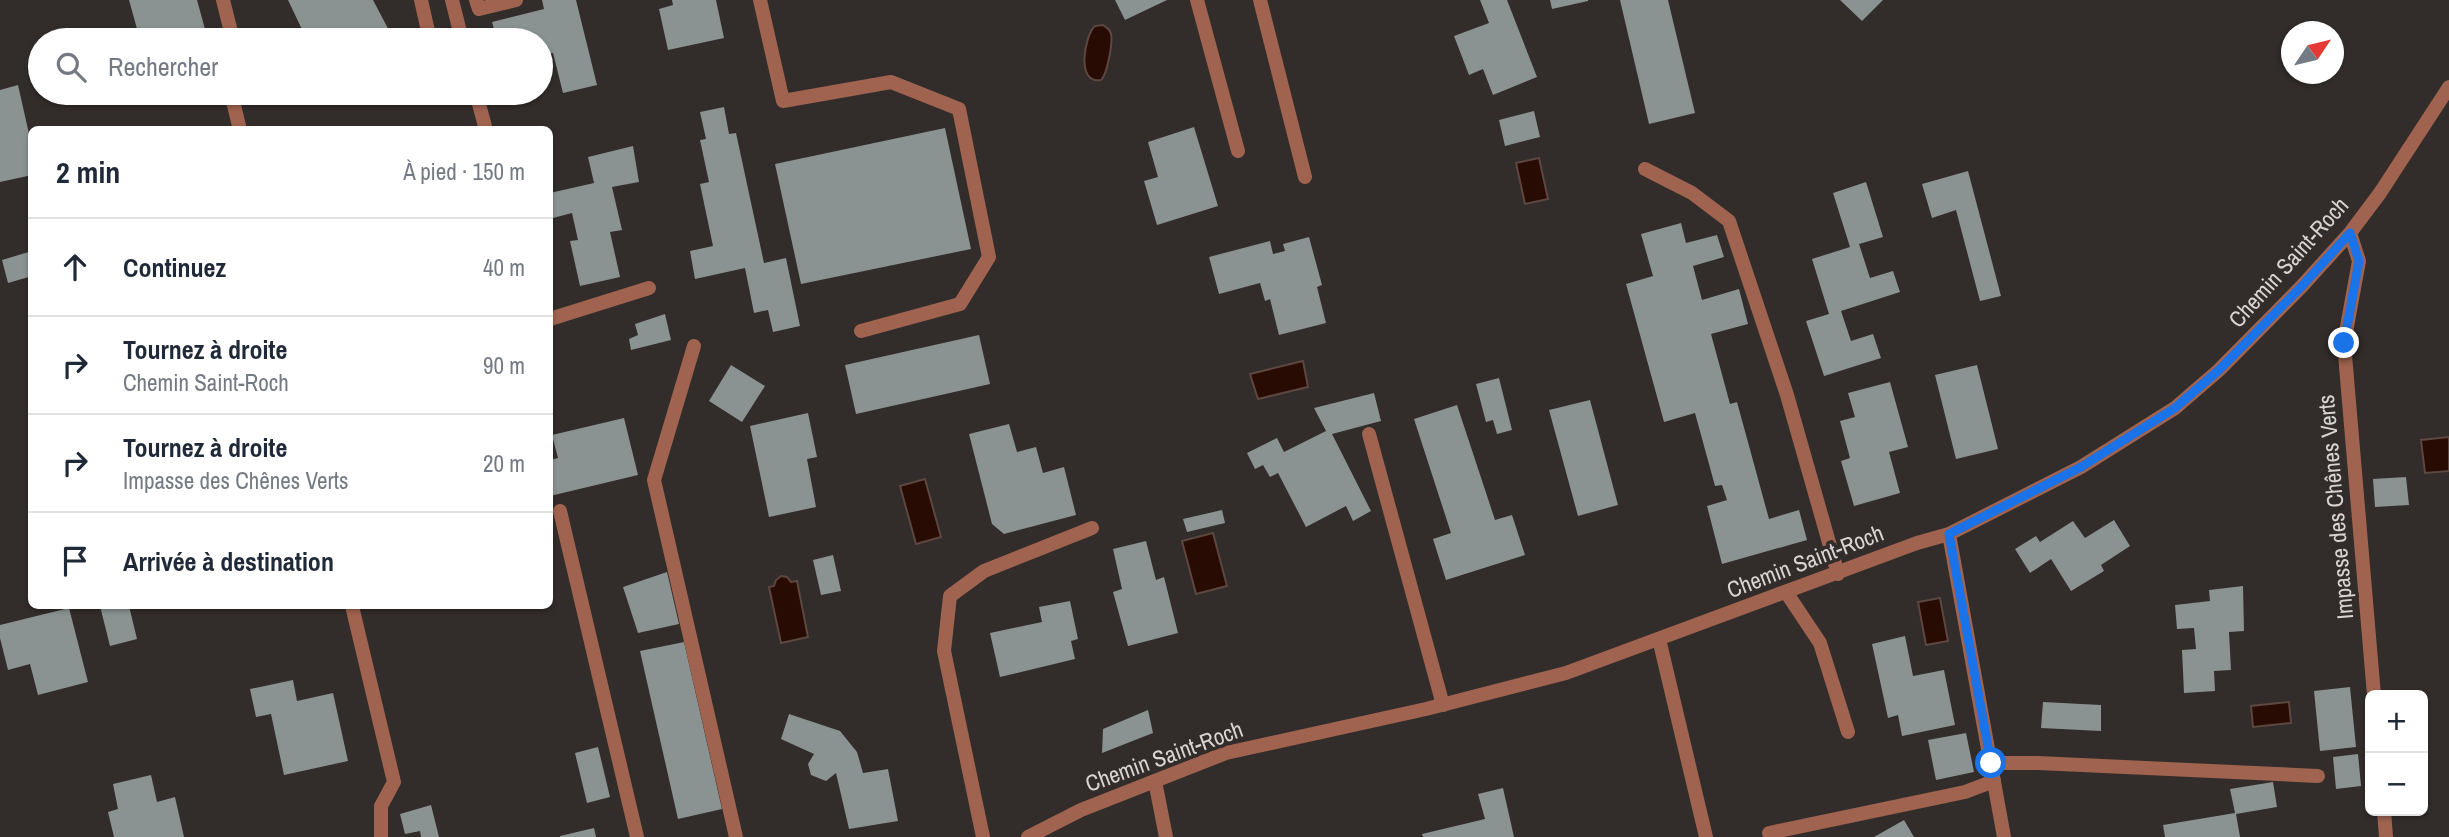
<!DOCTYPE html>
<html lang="fr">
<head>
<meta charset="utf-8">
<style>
	:root { --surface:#fff; --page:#f6f6f7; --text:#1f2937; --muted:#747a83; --line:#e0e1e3 }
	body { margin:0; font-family:"Archivo Narrow",sans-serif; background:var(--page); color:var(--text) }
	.controls { position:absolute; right:21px; bottom:21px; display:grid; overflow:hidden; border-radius:10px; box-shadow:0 2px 5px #0004 }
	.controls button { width:63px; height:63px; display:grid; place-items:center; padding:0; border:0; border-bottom:2px solid var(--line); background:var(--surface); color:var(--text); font:35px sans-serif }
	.compass { position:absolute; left:2281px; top:21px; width:63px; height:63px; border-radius:50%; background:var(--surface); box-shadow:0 2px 5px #0004; rotate:55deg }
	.stop { position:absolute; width:21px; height:21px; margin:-16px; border:5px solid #1a73e8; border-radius:50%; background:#fff }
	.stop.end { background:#1a73e8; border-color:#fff; box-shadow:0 2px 7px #0008 }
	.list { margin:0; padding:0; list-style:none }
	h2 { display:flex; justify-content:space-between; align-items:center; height:91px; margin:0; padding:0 28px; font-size:30px }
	h2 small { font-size:23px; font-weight:400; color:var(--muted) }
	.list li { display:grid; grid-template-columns:46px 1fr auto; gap:21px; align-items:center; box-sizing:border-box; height:98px; padding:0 28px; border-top:2px solid var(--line) }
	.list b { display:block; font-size:26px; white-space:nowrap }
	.list p { margin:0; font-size:23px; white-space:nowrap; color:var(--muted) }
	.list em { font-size:23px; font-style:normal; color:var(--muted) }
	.icon { flex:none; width:38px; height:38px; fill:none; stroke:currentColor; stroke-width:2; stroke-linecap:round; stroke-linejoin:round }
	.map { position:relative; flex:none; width:2449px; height:837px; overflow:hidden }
	.search { position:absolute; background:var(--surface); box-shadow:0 2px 5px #0004; left:28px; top:28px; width:525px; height:77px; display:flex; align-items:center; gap:18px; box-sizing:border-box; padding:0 24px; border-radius:38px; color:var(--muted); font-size:26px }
	.panel { position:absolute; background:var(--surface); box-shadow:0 2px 5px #0004; left:28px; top:126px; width:525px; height:483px; border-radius:10px }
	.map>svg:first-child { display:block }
	.water { fill:#280b03; stroke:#5d4741; stroke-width:2 }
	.building { fill:#8a9392 }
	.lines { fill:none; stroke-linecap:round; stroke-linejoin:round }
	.lane { stroke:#9f634f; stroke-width:14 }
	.street { stroke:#9f634f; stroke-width:14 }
	.route { stroke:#1a73e8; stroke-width:9 }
	.labels { text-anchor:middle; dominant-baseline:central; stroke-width:7; stroke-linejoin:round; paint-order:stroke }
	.street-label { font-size:23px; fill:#d8d4d2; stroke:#322c2a }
</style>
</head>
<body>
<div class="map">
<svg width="2449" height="837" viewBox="0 0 2449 837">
	<rect width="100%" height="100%" fill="#322c2a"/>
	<path class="water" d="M1103,25c4,3 7,4 8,9 2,9 -4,41 -10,46 -26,5 -16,-46 -6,-54z
		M1539,158l9,41 -23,5 -9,-41z
		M1303,361l5,26 -50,12 -8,-25z
		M2449,437v34l-24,2 -4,-33z
		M925,479l16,58 -25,7 -16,-58z
		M1213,533l14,53 -31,8 -14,-53z
		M781,576l6,1 4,5 6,-1 11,56 -27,6 -12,-56 5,-1 2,-6z
		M1940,598l8,43 -22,4 -8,-43z
		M2289,702l2,21 -38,4 -2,-21z"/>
	<path class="building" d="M129,0h68l11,40h-52l-3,-7 -14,3z
		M288,0h85l21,40h-87z
		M542,0h34l21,85 -34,8 -10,-40 -12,3v-16h-44l-5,-18 52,-13z
		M672,0h44l8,38 -56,12 -9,-41 14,-4z
		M1115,0h52l-42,20z
		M1480,0h27l30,77 -44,18 -10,-26 -14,6 -15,-39 35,-13z
		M1550,0h38v1l-36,8z
		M1620,0h48l27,113 -46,11z
		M1840,0h43l-21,21z
		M18,85l14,62v28l-32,7v-92z
		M724,107l5,27 7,-1 28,130 22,-5 14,68 -27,6 -5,-22 -14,3 -9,-45 -50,11 -5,-28 23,-5 -13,-62 9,-2 -9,-42 6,-1 -6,-27z
		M1534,111l6,26 -35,9 -6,-26z
		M1194,127l24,79 -61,19 -13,-44 14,-4 -10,-35z
		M945,128l26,121 -170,35 -26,-120z
		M633,146l6,36 -27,5 10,43 -12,2 10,45 -40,9 -10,-45 8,-1 -6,-27 -19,5 -3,-25 44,-10 -6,-26z
		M1968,171l33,125 -21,5 -24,-91 -24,8 -10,-34z
		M1866,182l17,55 -24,7 11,34 23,-7 7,21 -59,19 10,30 22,-7 8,24 -57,18 -18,-55 23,-7 -17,-55 38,-12 -17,-54z
		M1681,223l5,20 31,-8 7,22 -31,9 9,34 37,-11 9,35 -37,10 19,70 7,-2 32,117 30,-9 8,30 -85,24 -15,-58 20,-6 -5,-15 -7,1 -20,-73 -31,9 -38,-138 27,-8 -12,-42z
		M1309,237l13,48 -5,2 9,36 -47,12 -9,-36 -5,2 -5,-18 -41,11 -10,-37 61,-16 3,13 12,-3 -2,-7z
		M32,251v25l-24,7 -6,-23z
		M665,314l6,26 -40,10 -2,-11 9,-4 -3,-11z
		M979,335l11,49 -134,30 -11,-49z
		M731,365l34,21 -23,36 -33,-21z
		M1977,365l21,84 -42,10 -21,-84z
		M1499,378l13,52 -15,4 -4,-14 -7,2 -10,-38z
		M1890,382l18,65 -19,5 11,41 -46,13 -13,-45 9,-3 -10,-37 15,-4 -7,-24z
		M1374,393l7,28 -49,13 39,77 -18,10 -7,-15 -40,21 -28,-54 -8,4 -7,-12 -8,4 -8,-16 30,-15 7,14 42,-21 -12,-23z
		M1590,400l28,105 -40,11 -29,-106z
		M1457,405l38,115 17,-5 13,40 -79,25 -13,-41 18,-6 -37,-114z
		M808,413l9,44 -10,2 9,48 -47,10 -19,-91z
		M624,418l14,57 -88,21v-36l8,-2 -6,-23z
		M1009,424l8,28 19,-5 7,26 21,-6 12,48 -72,19 -12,-10 -23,-90z
		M2406,477l3,28 -34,2 -2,-28z
		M1222,510l3,13 -38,9 -4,-13z
		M2114,520l16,26 -29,19 3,6 -33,20 -20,-32 -21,14 -15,-24 21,-13 4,6 33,-21 12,17z
		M1146,541l10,39 8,-3 14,56 -50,13 -15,-54 9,-3 -9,-40z
		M833,555l8,36 -20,4 -8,-35z
		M667,572l12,52 -41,9 -15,-46z
		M2243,586l1,45 -15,1 2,38 -17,1 1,20 -31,2 -2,-43 14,-1 -2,-21 -17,1 -2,-24 35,-4 -1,-11z
		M1070,601l8,38 -7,2 4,18 -75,18 -10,-44 52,-11 -3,-15z
		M100,606h29l8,33 -27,7z
		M69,608l19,74 -50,13 -8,-31 -22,6 -8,-32v-13z
		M1905,636l8,40 31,-6 11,55 -53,11 -4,-21 -10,3 -16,-74z
		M684,642l38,167 -44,10 -38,-168z
		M293,680l4,21 36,-8 15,68 -64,14 -13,-61 -15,3 -6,-28z
		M2350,687l6,60 -36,4 -6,-60z
		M2043,702l58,3v26l-60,-3z
		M1148,710l5,23 -51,20 1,-24z
		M789,714l51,17 17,21 6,21 25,-4 10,52 -49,8 -13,-56 -10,8 -15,-6 -3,-11 6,-10 -33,-15z
		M1966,733l8,39 -38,8 -8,-40z
		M598,747l12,50 -23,6 -12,-50z
		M2358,754l3,32 -25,3 -3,-32z
		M151,775l6,27 18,-5 9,40h-70l-6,-25 10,-3 -5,-25z
		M2273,782l4,25 -41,7 4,23h-75l-2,-12 72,-12 -5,-24z
		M1503,788l11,49h-91l-1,-3 63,-15 -7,-25z
		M431,805l8,32h-18l-1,-6 -15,3 -5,-20z
		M1904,820l10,17h-40z
		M594,828l2,9h-36v-1z"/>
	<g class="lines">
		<path class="lane" d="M223,0l10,40
			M421,0l9,40
			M452,0l10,40
			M476,0l3,9 37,-9
			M760,0l23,101 108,-19 68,27 30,148 -29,47 -99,27
			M1197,0l41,151
			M1260,0l45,177
			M231,93l9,37
			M476,93l10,37
			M1645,169l47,24 37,28 58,174 51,179
			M550,319l99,-31
			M694,346l-40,134 82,357
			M1369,434l74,271
			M560,511l77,326
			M1786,592l34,51 28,89
			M352,606l42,176 -13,24v31
			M1659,639l47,198
			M1991,763h47l280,13
			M1155,781l11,56
			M1769,833l196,-41 29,-11
			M983,837l-39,-186 6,-55 34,-25 108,-43"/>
		<path class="street" d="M2350,233l9,28 -15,82 30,352
			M1949,534l55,303
			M2384,811l2,26
			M1028,837l53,-27 145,-57 200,-44 140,-36 351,-130 32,-9 132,-67 94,-59 44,-38 83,-84 48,-53 30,-40 69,-106"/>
	</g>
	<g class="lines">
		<path class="route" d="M1991,763l-42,-229 132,-67 94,-59 44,-38 83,-84 48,-53 9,28 -15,82"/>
	</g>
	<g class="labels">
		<g class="street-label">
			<text transform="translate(2288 262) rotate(-48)">Chemin Saint-Roch</text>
			<text transform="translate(2335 507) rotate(-95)">Impasse des Chênes Verts</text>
			<text transform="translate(1805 561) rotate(-21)">Chemin Saint-Roch</text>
			<text transform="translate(1164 756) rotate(-20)">Chemin Saint-Roch</text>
		</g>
	</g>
</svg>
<div class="controls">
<button>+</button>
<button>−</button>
</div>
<svg class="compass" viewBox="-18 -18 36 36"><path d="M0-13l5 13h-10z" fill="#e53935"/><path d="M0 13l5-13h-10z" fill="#747a83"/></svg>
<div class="stop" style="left:1991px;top:763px"></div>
<div class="stop end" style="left:2344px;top:343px"></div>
<div class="search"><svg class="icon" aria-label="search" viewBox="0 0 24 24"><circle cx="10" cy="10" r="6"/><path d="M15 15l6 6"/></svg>Rechercher</div>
<section class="panel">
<h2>2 min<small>À pied · 150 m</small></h2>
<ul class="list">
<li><svg class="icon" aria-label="ahead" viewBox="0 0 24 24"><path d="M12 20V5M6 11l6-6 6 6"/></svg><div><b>Continuez</b></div><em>40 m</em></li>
<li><svg class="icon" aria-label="right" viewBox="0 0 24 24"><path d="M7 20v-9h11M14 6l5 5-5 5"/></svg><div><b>Tournez à droite</b><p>Chemin Saint-Roch</p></div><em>90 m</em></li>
<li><svg class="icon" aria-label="right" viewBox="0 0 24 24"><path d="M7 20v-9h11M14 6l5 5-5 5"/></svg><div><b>Tournez à droite</b><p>Impasse des Chênes Verts</p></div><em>20 m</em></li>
<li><svg class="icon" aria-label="arrive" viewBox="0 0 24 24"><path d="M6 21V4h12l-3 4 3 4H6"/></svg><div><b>Arrivée à destination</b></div></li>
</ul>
</section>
</div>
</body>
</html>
